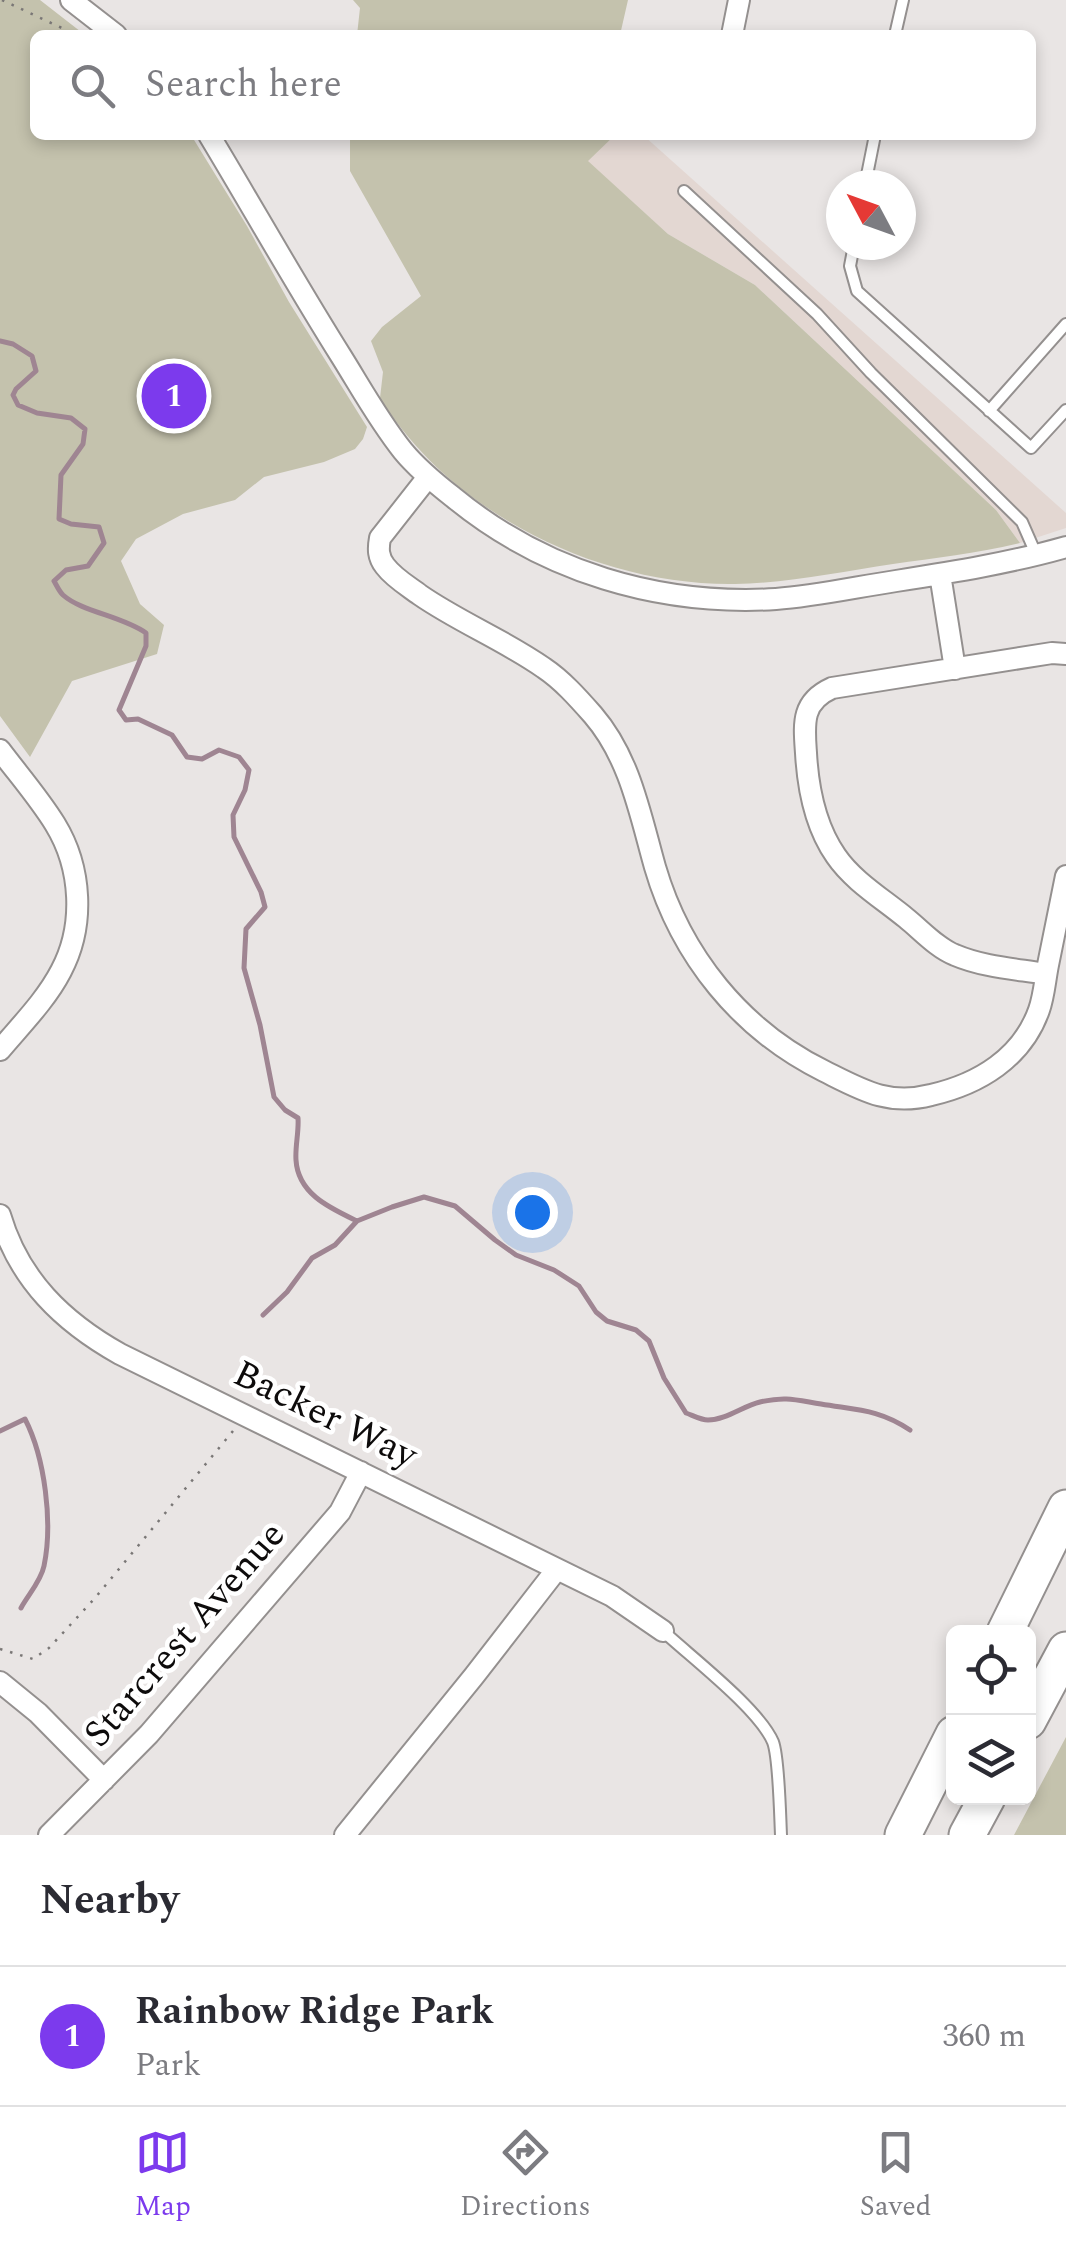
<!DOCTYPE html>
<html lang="en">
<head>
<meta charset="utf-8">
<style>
	:root { --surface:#fff; --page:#f7f7f7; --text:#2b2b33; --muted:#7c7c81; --line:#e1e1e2; --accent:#7c3aed }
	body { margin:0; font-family:Spectral,serif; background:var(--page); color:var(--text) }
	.controls { position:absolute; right:30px; bottom:30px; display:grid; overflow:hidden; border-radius:15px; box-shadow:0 5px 15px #0003 }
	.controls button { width:90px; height:90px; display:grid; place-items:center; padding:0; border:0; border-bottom:2px solid var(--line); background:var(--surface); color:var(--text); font:50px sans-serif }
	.compass { position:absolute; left:826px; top:170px; width:90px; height:90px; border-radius:50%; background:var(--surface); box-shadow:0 5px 15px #0003; rotate:311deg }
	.you { position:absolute; left:532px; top:1212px; width:35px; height:35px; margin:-25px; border:8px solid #fff; border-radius:50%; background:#1a73e8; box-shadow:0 0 0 15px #1a73e833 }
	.badge { display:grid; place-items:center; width:65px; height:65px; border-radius:50%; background:var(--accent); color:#fff; font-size:32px; font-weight:700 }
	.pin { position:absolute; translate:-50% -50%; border:5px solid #fff; box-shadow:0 2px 10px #0006 }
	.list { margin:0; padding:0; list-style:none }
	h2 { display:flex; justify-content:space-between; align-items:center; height:130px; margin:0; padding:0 40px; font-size:42px }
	h2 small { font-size:32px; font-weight:400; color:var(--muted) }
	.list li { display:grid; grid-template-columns:65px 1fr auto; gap:30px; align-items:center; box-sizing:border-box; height:140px; padding:0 40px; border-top:2px solid var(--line) }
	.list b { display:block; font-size:38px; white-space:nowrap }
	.list p { margin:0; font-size:32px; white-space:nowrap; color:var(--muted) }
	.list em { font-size:32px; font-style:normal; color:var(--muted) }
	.icon { flex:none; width:55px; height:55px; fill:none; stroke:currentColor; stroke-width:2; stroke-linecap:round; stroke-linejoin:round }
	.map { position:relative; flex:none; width:1066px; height:1835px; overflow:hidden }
	.search { position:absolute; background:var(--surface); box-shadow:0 5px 15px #0003; left:30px; right:30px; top:30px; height:110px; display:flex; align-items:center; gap:25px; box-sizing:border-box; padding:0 35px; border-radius:15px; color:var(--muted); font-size:38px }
	.sheet { height:270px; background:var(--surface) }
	nav { display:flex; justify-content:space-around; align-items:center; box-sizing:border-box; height:140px; border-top:2px solid var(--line); background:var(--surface); font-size:28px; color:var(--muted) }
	nav a { display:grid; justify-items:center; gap:5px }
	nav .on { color:var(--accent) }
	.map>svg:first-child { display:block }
	.built { fill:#e3d7d2 }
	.green { fill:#c4c2ad }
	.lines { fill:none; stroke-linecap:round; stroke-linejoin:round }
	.stream { stroke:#9f8592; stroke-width:5 }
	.service-casing { stroke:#94908f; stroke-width:14 }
	.minor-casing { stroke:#94908f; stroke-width:24 }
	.motorway-casing { stroke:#94908f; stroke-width:39 }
	.path { stroke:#7a7776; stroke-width:2.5; stroke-dasharray:2.5 8; stroke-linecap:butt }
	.service { stroke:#fff; stroke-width:10 }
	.minor { stroke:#fff; stroke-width:20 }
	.motorway { stroke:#fff; stroke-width:35 }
	.labels { text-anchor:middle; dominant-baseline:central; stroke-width:9; stroke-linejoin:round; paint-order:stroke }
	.street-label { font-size:38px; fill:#0d0b0b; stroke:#fff }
</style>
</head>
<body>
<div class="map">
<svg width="1066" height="1835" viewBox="0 0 1066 1835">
	<rect width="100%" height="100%" fill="#e9e5e4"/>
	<path class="built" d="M615,135h28l423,378v15l-46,15 -24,-33 -241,-225 -87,-51 -81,-73z"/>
	<path class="green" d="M0,0h40l45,35h-50v100h156l56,91 42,76 78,125 -4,12 -8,10 -31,13 -60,15 -29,23 -52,14 -47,25 -15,22 19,43 24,21 -7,29 -85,27 -42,76 -30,-41z
		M353,0h275l-8,35h-263l3,-27z
		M350,135h265l-27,26 80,73 87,51 241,225 24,33c-42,10 -85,15 -127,21 -53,8 -105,19 -158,20 -136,2 -283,-70 -355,-186l3,-26 -12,-31 11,-14 39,-31 -71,-125z
		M1066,1737v98h-52z"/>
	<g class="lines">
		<path class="stream" d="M0,341l13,3 19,12 4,15 -20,18 -3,6 5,10 19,8 34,5 14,11 -2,15 -22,31 -2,44 12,5 28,3 5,16 -16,23 -22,4 -12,11c3,5 5,10 9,14 19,17 59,21 83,38v13l-27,64 7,10 12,-1 34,16 15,22 15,2 17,-9 20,7 10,13 -4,20 -12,25 1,22 27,55 4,15 -19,22 -2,39 16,57 14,72 11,13 13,8c1,14 -3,28 -2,42 2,34 34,48 61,61l35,-14 32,-10 31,9 40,34 21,15 38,15 25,16 17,26 11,9 29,9 13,11 15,37 22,35c6,2 15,7 22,7 18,0 35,-14 52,-18 26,-6 36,-2 61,2 35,6 58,5 89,26
			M263,1315l24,-23 25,-34 23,-13 22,-24
			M0,1431l25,-12c20,39 28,104 19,147 -3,15 -16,29 -23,42"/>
		<g class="service-casing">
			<path id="service" d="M895,35l8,-35
				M865,185l10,-50
				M684,191l133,123 54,59 151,149 14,32
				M854,245l-4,21 7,25 174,157 35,-38
				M989,411l77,-87
				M663,1631c28,26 96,78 110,111 6,16 7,72 8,93"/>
		</g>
		<g class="minor-casing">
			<path id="minor" d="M71,0l45,35
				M732,35l7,-35
				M209,135c44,73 86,148 132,221 20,32 38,65 62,95 14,17 32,32 50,46 91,75 206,109 323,102 40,-3 80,-12 120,-18 57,-9 114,-18 170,-34
				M428,477l-48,61c-2,11 -2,19 5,28 9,12 23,20 35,29 39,27 84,45 124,73 18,12 34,30 49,47 37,43 47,99 62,152 26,89 86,163 169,204 38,19 64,35 107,24 48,-11 91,-37 108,-85 5,-14 6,-30 9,-45 6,-30 12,-59 18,-89
				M940,574l15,95
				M0,750c18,24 39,48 55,74 27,44 30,102 6,147 -15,29 -40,54 -61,79
				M1046,974c-30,-5 -63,-7 -91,-19 -18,-7 -34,-25 -49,-37 -23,-19 -53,-37 -70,-62 -21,-30 -28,-67 -30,-103 -2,-29 -5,-51 26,-65l220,-35 14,1
				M0,1215c19,65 63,107 120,139l492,242 51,35
				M0,1682l38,31 66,67
				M49,1835l100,-101 191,-222 21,-40
				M345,1835l129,-159 83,-107"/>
		</g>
		<g class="motorway-casing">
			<path id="motorway" d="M1005,1632l61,-124
				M1028,1721l38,-71
				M903,1835l51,-101
				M967,1835l20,-37"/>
		</g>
		<path class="path" d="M2,0l62,29 8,6
			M0,1649l33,10 16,-11 46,-50 138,-167"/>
		<use href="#service" class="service"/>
		<use href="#minor" class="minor"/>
		<use href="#motorway" class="motorway"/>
	</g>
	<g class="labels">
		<g class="street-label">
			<text transform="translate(325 1415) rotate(26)">Backer Way</text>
			<text transform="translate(185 1635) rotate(-49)">Starcrest Avenue</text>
		</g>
	</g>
</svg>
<div class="controls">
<button><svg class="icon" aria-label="locate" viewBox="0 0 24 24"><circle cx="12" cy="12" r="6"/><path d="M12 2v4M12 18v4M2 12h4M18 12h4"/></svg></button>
<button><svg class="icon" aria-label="layers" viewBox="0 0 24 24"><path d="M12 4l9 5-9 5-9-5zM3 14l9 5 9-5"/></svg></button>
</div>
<svg class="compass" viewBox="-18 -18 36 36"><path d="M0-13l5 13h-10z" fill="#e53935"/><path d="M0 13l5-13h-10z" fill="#7c7c81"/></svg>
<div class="you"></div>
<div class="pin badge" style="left:174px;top:396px">1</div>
<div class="search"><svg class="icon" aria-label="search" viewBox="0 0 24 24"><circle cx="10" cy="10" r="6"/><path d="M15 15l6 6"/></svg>Search here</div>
</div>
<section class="sheet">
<h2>Nearby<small></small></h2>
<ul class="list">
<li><span class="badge">1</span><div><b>Rainbow Ridge Park</b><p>Park</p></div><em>360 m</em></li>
</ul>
</section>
<nav>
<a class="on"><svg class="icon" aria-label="map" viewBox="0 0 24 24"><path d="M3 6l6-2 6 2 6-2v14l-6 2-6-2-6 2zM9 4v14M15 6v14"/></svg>Map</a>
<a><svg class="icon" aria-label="directions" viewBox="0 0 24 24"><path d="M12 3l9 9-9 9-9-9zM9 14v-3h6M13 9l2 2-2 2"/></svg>Directions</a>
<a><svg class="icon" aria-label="saved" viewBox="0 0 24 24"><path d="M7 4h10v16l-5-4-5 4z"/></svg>Saved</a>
</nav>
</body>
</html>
